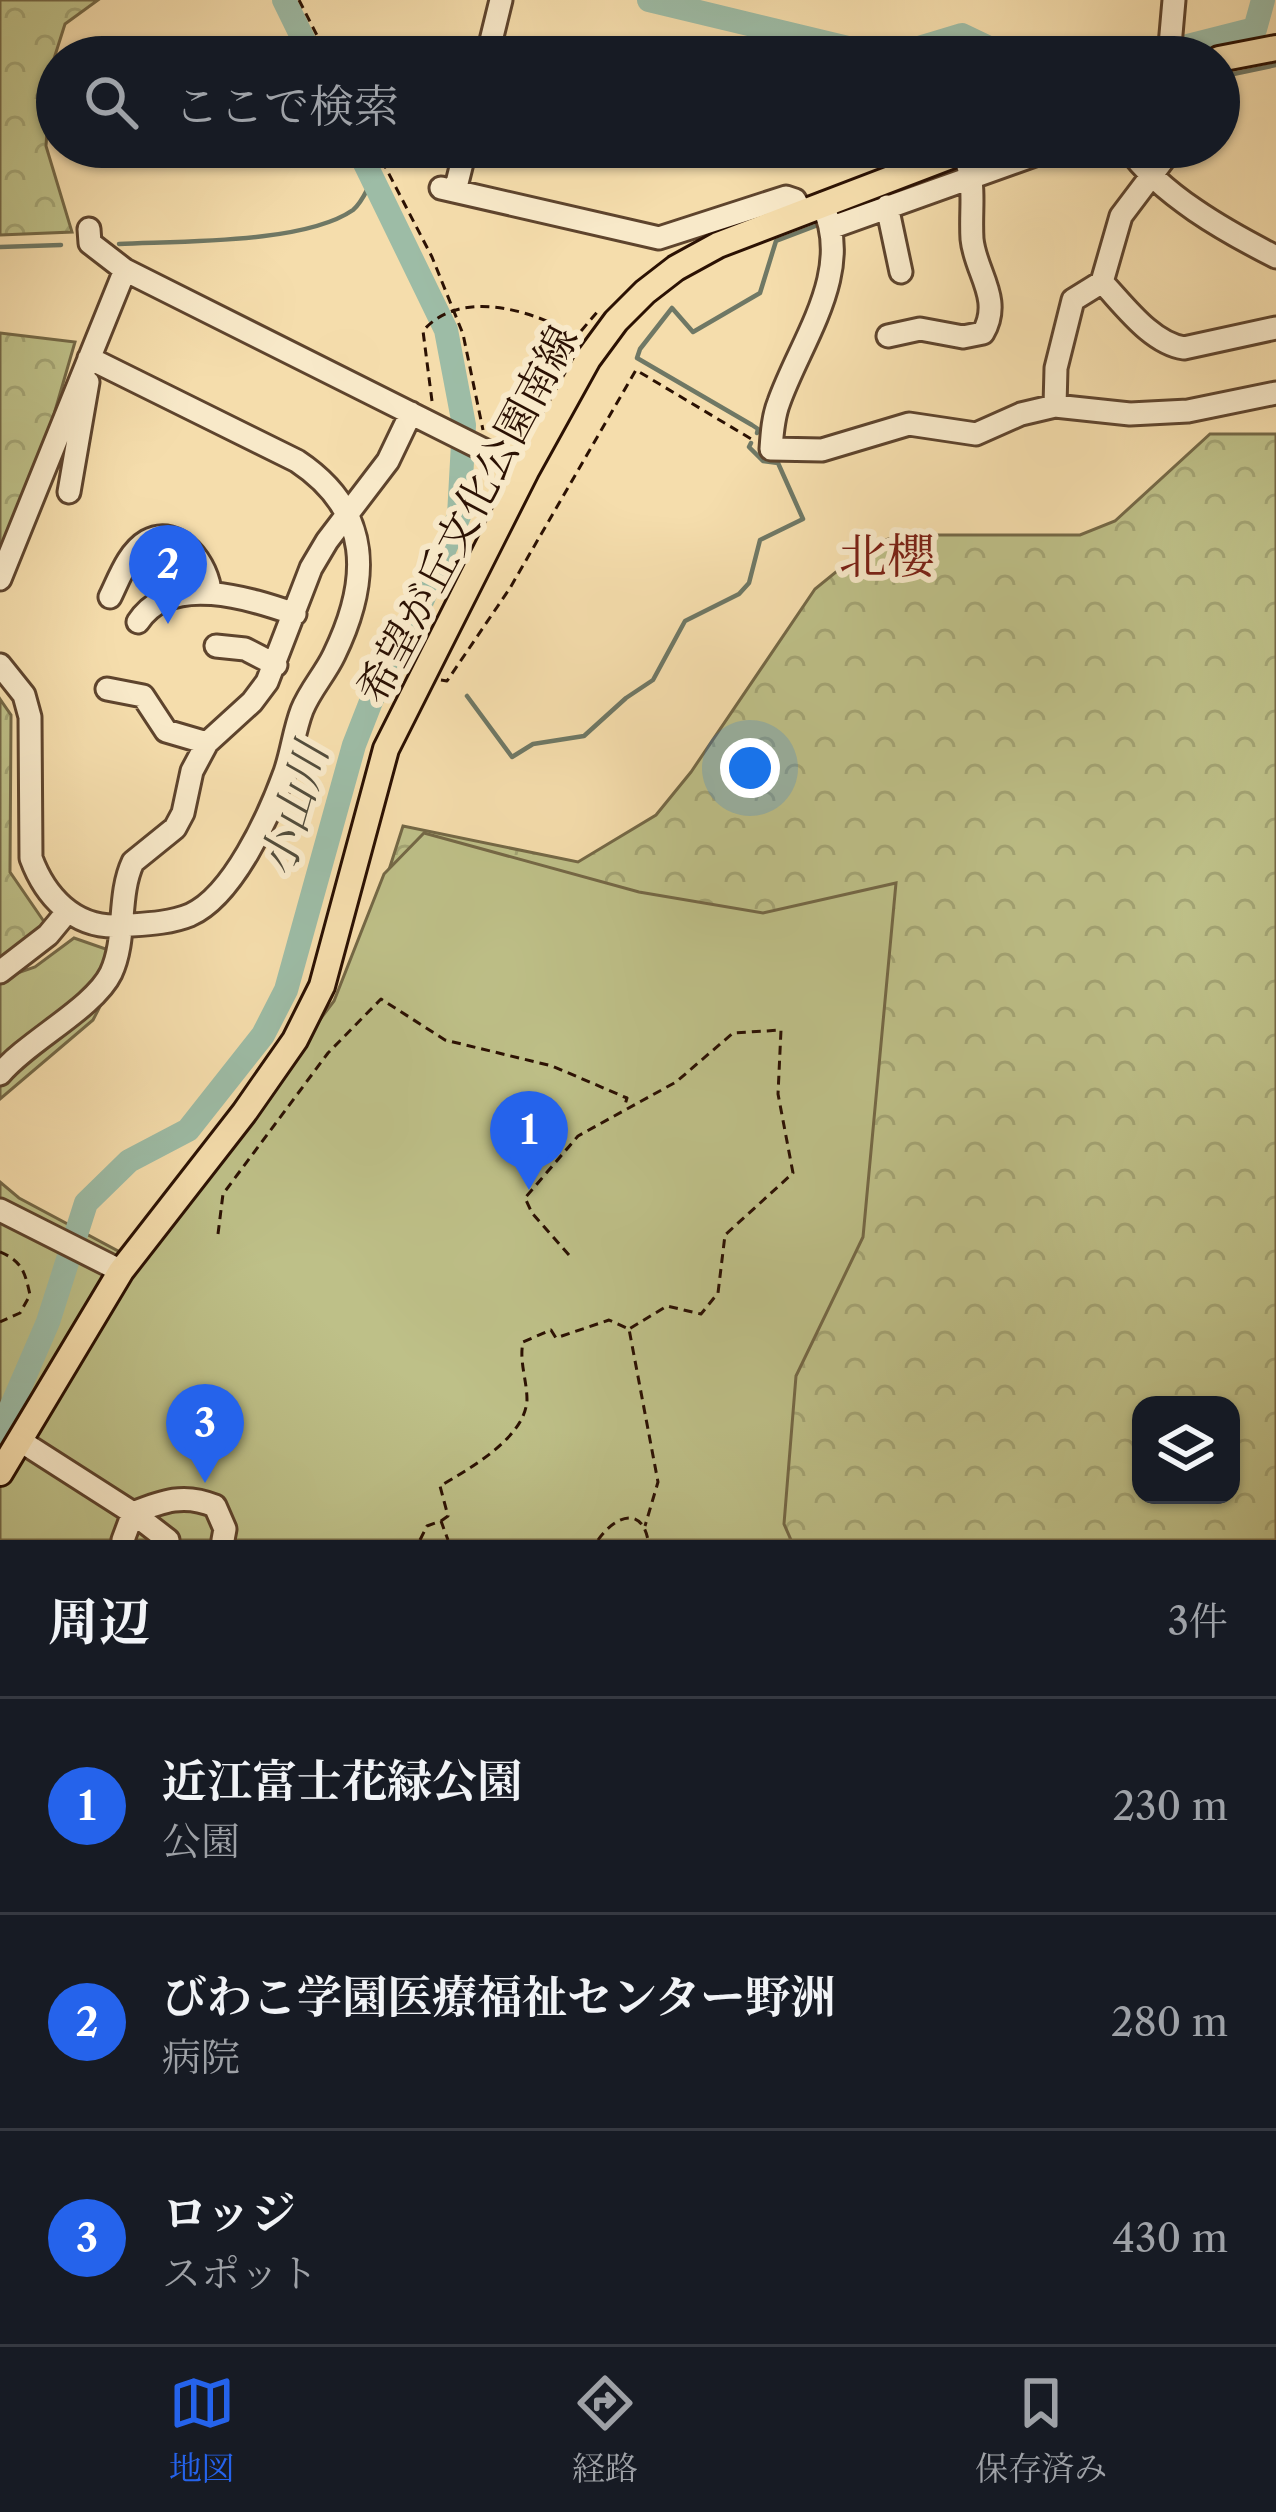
<!DOCTYPE html>
<html lang="ja">
<head>
<meta charset="utf-8">
<style>
	:root { --surface:#171b24; --page:#20242c; --text:#f1f3f6; --muted:#9ea1a6; --line:#363941; --accent:#2563eb }
	body { margin:0; font-family:"Libre Caslon Text","Noto Serif JP",serif; background:var(--page); color:var(--text) }
	.controls { position:absolute; right:36px; bottom:36px; display:grid; overflow:hidden; border-radius:24px; box-shadow:0 3px 9px #0004 }
	.controls button { width:108px; height:108px; display:grid; place-items:center; padding:0; border:0; border-bottom:3px solid var(--line); background:var(--surface); color:var(--text); font:60px sans-serif }
	.you { position:absolute; left:750px; top:768px; width:42px; height:42px; margin:-30px; border:9px solid #fff; border-radius:50%; background:#1a73e8; box-shadow:0 0 0 18px #1a73e833 }
	.badge { display:grid; place-items:center; width:78px; height:78px; border-radius:50%; background:var(--accent); color:#fff; font-size:39px; font-weight:700 }
	.pin { position:absolute; translate:-50% -99px; filter:drop-shadow(0 3px 6px #0008) }
	.pin::after { content:''; position:absolute; top:63px; width:42px; height:36px; background:inherit; clip-path:polygon(0 0,100% 0,50% 100%) }
	.list { margin:0; padding:0; list-style:none }
	h2 { display:flex; justify-content:space-between; align-items:center; height:156px; margin:0; padding:0 48px; font-size:51px }
	h2 small { font-size:39px; font-weight:400; color:var(--muted) }
	.list li { display:grid; grid-template-columns:78px 1fr auto; gap:36px; align-items:center; box-sizing:border-box; height:216px; padding:0 48px; border-top:3px solid var(--line) }
	.list b { display:block; font-size:45px; white-space:nowrap }
	.list p { margin:0; font-size:39px; white-space:nowrap; color:var(--muted) }
	.list em { font-size:39px; font-style:normal; color:var(--muted) }
	.icon { flex:none; width:66px; height:66px; fill:none; stroke:currentColor; stroke-width:2; stroke-linecap:round; stroke-linejoin:round }
	.map { position:relative; flex:none; width:1276px; height:1540px; overflow:hidden }
	.search { position:absolute; background:var(--surface); box-shadow:0 3px 9px #0004; left:36px; right:36px; top:36px; height:132px; display:flex; align-items:center; gap:30px; box-sizing:border-box; padding:0 42px; border-radius:66px; color:var(--muted); font-size:45px }
	.sheet { height:804px; background:var(--surface) }
	nav { display:flex; justify-content:space-around; align-items:center; box-sizing:border-box; height:168px; border-top:3px solid var(--line); background:var(--surface); font-size:33px; color:var(--muted) }
	nav a { display:grid; justify-items:center; gap:6px }
	nav .on { color:var(--accent) }
	.map>svg:first-child { display:block }
	.forest { fill:url(#forest-crowns); stroke:#746846; stroke-width:3; fill-rule:evenodd }
	.park { fill:#bec088; stroke:#746846; stroke-width:3 }
	.lines { fill:none; stroke-linecap:round; stroke-linejoin:round }
	.stream { stroke:#6f7865; stroke-width:4.5 }
	.river { stroke:#9dbca6; stroke-width:24 }
	.minor-casing { stroke:#5e442d; stroke-width:27 }
	.major-casing { stroke:#2b1103; stroke-width:30 }
	.path { stroke:#2b1103; stroke-width:3; stroke-dasharray:9 6; stroke-linecap:butt }
	.minor { stroke:#f8e9c9; stroke-width:21 }
	.major { stroke:#f5ddac; stroke-width:24 }
	.labels { text-anchor:middle; dominant-baseline:central; stroke-width:12; stroke-linejoin:round; paint-order:stroke }
	.street-label { font-size:42px; fill:#2b1103; stroke:#f8e9c9 }
	.water-label { font-size:45px; font-style:italic; fill:#534d3c; stroke:#f8e9c9 }
	.quarter-label { font-size:48px; fill:#7a1f14; stroke:#f8e9c9 }
</style>
</head>
<body>
<div class="map">
<svg width="1276" height="1540" viewBox="0 0 1276 1540">
	<defs>
		<pattern id="forest-crowns" width="20" height="18" patternUnits="userSpaceOnUse" patternTransform="scale(3)"><rect width="20" height="18" fill="#bec088"/><path d="M2 6a3 3 0 1 1 6 0M12 15a3 3 0 1 1 6 0" fill="none" stroke="#a3a474"/></pattern>
	</defs>
	<rect width="100%" height="100%" fill="#f5ddac"/>
	<filter id="stains"><feTurbulence type="fractalNoise" baseFrequency=".00167" numOctaves="4"/><feColorMatrix values="0 0 0 0 .2 0 0 0 0 .09 0 0 0 0 .02 0 0 0 .5 -.17"/></filter>
	<radialGradient id="worn" r=".72"><stop offset=".6" stop-color="#630" stop-opacity="0"/><stop offset="1" stop-color="#630" stop-opacity=".3"/></radialGradient>
	<path class="forest" d="M0,0h98l-33,24 -14,44 -5,78 26,86 -72,3z
		M0,333l75,9 -27,93 -48,116z
		M1210,434h66v1106h-1027l97,-536 57,-178 175,36 78,-47 35,-43 124,-183 54,-44 32,-10h179l35,-14zM1141,1405h90v90h-90z
		M0,699l11,16 -1,157 35,51 -32,34 -13,3z"/>
	<path class="park" d="M424,833l215,59 124,21 133,-30 -33,354 -67,139 -12,148 7,16h-791v-358l19,16 118,63 197,-260 50,-127z
		M74,938l52,18 -33,64 -93,79v-120l35,-12z"/>
	<g class="lines">
		<path class="stream" d="M1219,77l57,-12
			M989,160l34,-13
			M119,244c60,-3 185,0 234,-34 9,-7 14,-21 20,-31
			M0,247l61,-2
			M757,433l1,-4 -6,-4 -115,-67 3,-9 32,-41 21,24 67,-39 16,-52 42,-16
			M467,696l45,61 21,-13 51,-8 42,-38 27,-18 32,-59 54,-27 10,-11 11,-43 43,-21 -25,-56 -15,-2 -14,-14 2,-4"/>
		<path class="river" d="M284,0l28,57
			M649,0l236,57
			M1188,46l67,-17 8,-29
			M889,57l73,-22 46,22
			M0,1433l48,-111 38,-119 43,-42 59,-31 75,-95 23,-45 68,-245 18,-46 47,-91 40,-92 5,-91 -18,-95 -89,-183"/>
		<g class="minor-casing">
			<path id="minor" d="M487,57l14,-57
				M1169,57l5,-57
				M1127,147c34,48 98,84 149,110
				M441,188l218,50 127,-41 9,3 6,12
				M455,191l11,-44
				M822,204c33,67 -21,136 -43,198 -6,15 -7,32 -8,47l51,1 87,-26 67,10 45,-20 34,-8 75,8 58,-3 88,-18
				M887,206l14,66
				M833,227l224,-80
				M89,229l1,14 35,27 401,201
				M1102,282c22,23 49,61 82,66l92,-20
				M888,336l32,-7 43,8 20,-4c20,-34 -8,-61 -11,-94 -2,-35 5,-53 -9,-88
				M1055,406l1,-38 17,-68 29,-18 19,-66 52,-69
				M69,492l19,-110
				M0,579l125,-309
				M110,597c9,-18 18,-45 37,-56 32,-18 62,25 63,52
				M138,622c32,-50 113,-23 157,-8
				M216,646l29,3 31,16
				M0,665l24,30 6,22 1,141c14,38 43,70 87,68 24,-2 50,-2 72,-11 43,-19 79,-99 95,-143 7,-20 9,-41 17,-62 8,-20 23,-36 32,-55 37,-76 38,-144 -37,-194l-208,-103
				M107,689l36,7 23,35 41,12
				M0,972l48,-37 19,-23
				M0,1074c29,-34 94,-66 111,-101 16,-34 6,-77 22,-111l42,-34 8,-15 9,-42 15,-28 45,-41 15,-20 44,-114 16,-27 61,-80 23,-48
				M0,1210l121,61
				M19,1440l114,73 35,27
				M123,1540l10,-27c30,-12 51,-20 82,-7l10,23 -2,11"/>
		</g>
		<g class="major-casing">
			<path id="major" d="M1219,59l57,-11
				M0,1473l121,-202 123,-158 51,-73 27,-54 64,-237 140,-278 62,-112 28,-38 29,-29 31,-24 42,-23 256,-98"/>
		</g>
		<path class="path" d="M299,0l29,57
			M375,147l57,110 31,77 20,96
			M432,401l-9,-70c37,-44 111,-20 152,4
			M537,409l33,-65 28,-33
			M441,680l6,1 63,-93 126,-218 117,70
			M218,1234l5,-40 105,-141 53,-54 64,41 107,26 75,32 -3,10
			M0,1252c22,9 25,20 30,43l-10,18 -20,9
			M569,1255l-37,-42 -7,-15 53,-62 98,-54 57,-49 48,-3 -3,64 15,79 -68,62 -7,58 -17,21 -34,-8 -38,23
			M441,1521l7,-5 -8,-30c29,-17 85,-48 87,-86 0,-20 -8,-38 -4,-58l28,-12 5,8 53,-18 20,9 29,153 -13,44
			M420,1540l7,-14 14,-5 7,19
			M598,1540c15,-22 43,-36 50,0"/>
		<use href="#minor" class="minor"/>
		<use href="#major" class="major"/>
	</g>
	<g class="labels">
		<g class="street-label">
			<text transform="translate(467 514) rotate(-62)">希望が丘文化公園南線</text>
		</g>
		<g class="water-label">
			<text transform="translate(294 809) rotate(-74)">小山川</text>
		</g>
		<g class="quarter-label">
			<text x="887" y="555">北櫻</text>
		</g>
	</g>
	<rect width="100%" height="100%" filter="url(#stains)"/>
	<rect width="100%" height="100%" fill="url(#worn)"/>
</svg>
<div class="controls">
<button><svg class="icon" aria-label="layers" viewBox="0 0 24 24"><path d="M12 4l9 5-9 5-9-5zM3 14l9 5 9-5"/></svg></button>
</div>
<div class="you"></div>
<div class="pin badge" style="left:529px;top:1190px">1</div>
<div class="pin badge" style="left:168px;top:624px">2</div>
<div class="pin badge" style="left:205px;top:1483px">3</div>
<div class="search"><svg class="icon" aria-label="search" viewBox="0 0 24 24"><circle cx="10" cy="10" r="6"/><path d="M15 15l6 6"/></svg>ここで検索</div>
</div>
<section class="sheet">
<h2>周辺<small>3件</small></h2>
<ul class="list">
<li><span class="badge">1</span><div><b>近江富士花緑公園</b><p>公園</p></div><em>230 m</em></li>
<li><span class="badge">2</span><div><b>びわこ学園医療福祉センター野洲</b><p>病院</p></div><em>280 m</em></li>
<li><span class="badge">3</span><div><b>ロッジ</b><p>スポット</p></div><em>430 m</em></li>
</ul>
</section>
<nav>
<a class="on"><svg class="icon" aria-label="map" viewBox="0 0 24 24"><path d="M3 6l6-2 6 2 6-2v14l-6 2-6-2-6 2zM9 4v14M15 6v14"/></svg>地図</a>
<a><svg class="icon" aria-label="directions" viewBox="0 0 24 24"><path d="M12 3l9 9-9 9-9-9zM9 14v-3h6M13 9l2 2-2 2"/></svg>経路</a>
<a><svg class="icon" aria-label="saved" viewBox="0 0 24 24"><path d="M7 4h10v16l-5-4-5 4z"/></svg>保存済み</a>
</nav>
</body>
</html>
